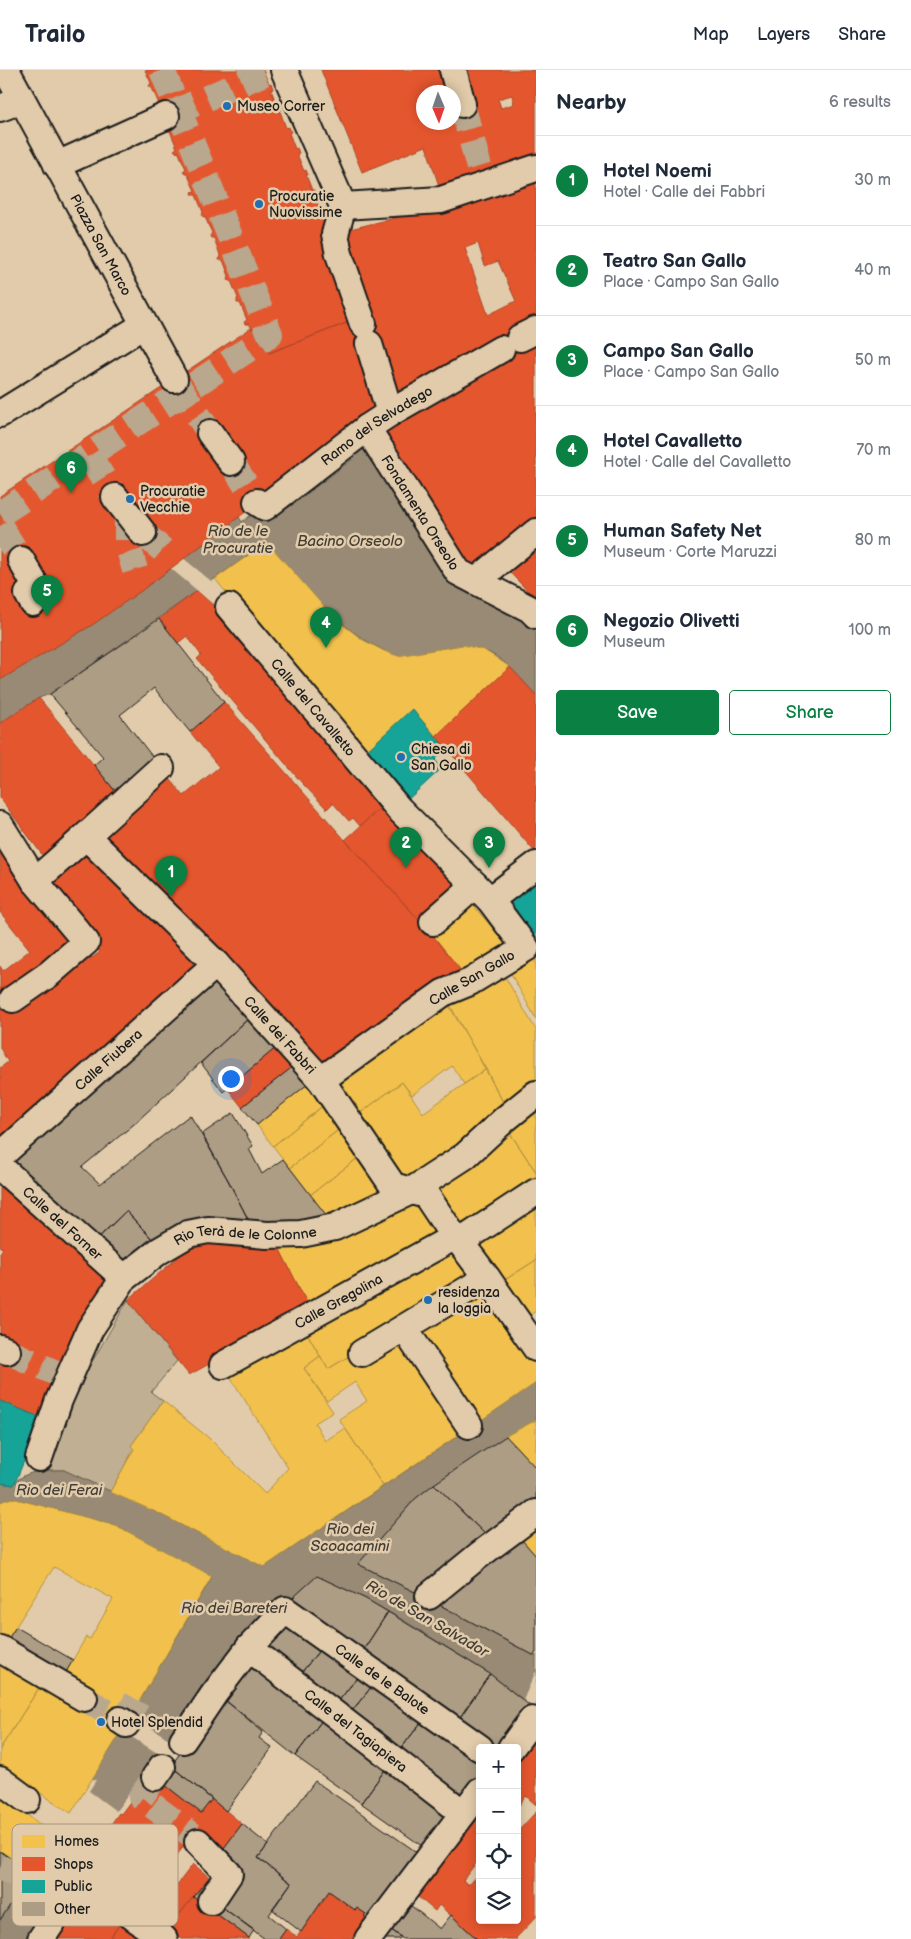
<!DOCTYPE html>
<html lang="en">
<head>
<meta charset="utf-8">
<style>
	:root { --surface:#fff; --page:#f2f2f3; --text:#1f2937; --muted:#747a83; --line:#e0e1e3; --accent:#0b8043 }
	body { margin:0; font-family:"Balsamiq Sans",sans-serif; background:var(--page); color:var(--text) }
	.controls { position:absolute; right:15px; bottom:15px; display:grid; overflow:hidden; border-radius:5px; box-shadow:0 2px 12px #0003 }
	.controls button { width:45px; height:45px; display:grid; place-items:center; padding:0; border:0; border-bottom:1px solid var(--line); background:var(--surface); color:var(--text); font:25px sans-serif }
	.compass { position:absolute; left:416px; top:15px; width:45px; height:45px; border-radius:50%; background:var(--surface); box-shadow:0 2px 12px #0003; rotate:178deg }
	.you { position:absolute; left:230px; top:1008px; width:18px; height:18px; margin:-12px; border:4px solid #fff; border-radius:50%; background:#1a73e8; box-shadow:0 0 0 8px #1a73e833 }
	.badge { display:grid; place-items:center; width:32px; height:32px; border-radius:50%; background:var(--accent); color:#fff; font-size:16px; font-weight:700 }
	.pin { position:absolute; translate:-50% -41px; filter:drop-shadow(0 1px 2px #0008) }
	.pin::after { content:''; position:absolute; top:26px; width:18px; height:15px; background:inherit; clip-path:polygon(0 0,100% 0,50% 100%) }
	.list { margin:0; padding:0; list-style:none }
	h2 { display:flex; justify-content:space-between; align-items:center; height:65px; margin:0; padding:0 20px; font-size:21px }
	h2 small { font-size:16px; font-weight:400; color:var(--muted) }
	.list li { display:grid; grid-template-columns:32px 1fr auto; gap:15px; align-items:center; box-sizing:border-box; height:90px; padding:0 20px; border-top:1px solid var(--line) }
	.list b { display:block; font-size:19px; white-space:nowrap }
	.list p { margin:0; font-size:16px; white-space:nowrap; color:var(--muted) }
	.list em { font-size:16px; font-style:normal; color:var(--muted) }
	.actions { display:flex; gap:10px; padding:15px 20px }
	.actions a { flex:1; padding:11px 0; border:1px solid var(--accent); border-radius:5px; text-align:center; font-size:18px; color:var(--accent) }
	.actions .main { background:var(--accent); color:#fff }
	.icon { flex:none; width:28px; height:28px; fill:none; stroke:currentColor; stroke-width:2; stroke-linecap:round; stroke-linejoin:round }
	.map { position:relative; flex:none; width:536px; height:1869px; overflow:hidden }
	header { display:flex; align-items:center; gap:30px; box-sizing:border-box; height:70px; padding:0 25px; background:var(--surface); border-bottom:1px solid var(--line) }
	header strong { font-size:24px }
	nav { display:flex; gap:28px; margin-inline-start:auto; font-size:18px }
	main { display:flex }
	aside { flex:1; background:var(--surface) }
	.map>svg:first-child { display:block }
	.green { fill:#c0af92; stroke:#6e6657 }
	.water { fill:#988a75; stroke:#665e51 }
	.pier { fill:#e1cbaa }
	.homes { fill:#f2c14e; stroke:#b2903f }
	.shops { fill:#e4572e; stroke:#a84529; fill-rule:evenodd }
	.public { fill:#17a398; stroke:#187a73 }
	.building { fill:#ae9d85; stroke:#1c1c1c }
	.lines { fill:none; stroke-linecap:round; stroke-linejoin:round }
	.pedestrian-tunnel { stroke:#baa88e; stroke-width:26; stroke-dasharray:26 13; stroke-linecap:butt }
	.pedestrian-casing { stroke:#1c1c1c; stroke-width:30 }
	.pedestrian { stroke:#e1cbaa; stroke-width:26 }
	.poi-dot { fill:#1f6fb2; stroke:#e1cbaa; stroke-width:2 }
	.labels { text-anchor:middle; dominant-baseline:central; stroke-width:5; stroke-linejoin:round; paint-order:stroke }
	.poi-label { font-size:14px; fill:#1c1c1c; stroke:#e1cbaa; text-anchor:start }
	.street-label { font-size:14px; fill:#1c1c1c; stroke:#e1cbaa }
	.water-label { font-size:15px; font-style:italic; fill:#413d37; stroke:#e1cbaa }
	.key { fill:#e1cbaa; stroke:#a6967f; stroke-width:1 }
	.key-label { font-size:14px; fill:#1c1c1c }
</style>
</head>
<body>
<header>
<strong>Trailo</strong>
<nav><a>Map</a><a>Layers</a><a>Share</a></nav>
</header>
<main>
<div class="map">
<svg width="536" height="1869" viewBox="0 0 536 1869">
	<rect width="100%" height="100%" fill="#e1cbaa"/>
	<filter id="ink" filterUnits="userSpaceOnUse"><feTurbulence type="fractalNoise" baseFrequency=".02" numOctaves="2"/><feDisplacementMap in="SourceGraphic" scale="10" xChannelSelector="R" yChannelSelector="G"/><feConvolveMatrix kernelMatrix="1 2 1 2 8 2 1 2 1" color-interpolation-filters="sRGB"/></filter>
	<g filter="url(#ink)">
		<path class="green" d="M128,1230l49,61 -26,31 12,9 -32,45 3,3 -24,43 -46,-22h-16l20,-67z"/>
		<path class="water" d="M362,374l87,134 10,10 31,16 2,-7 35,25 9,10v63c-30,-33 -47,-56 -96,-46 -12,2 -31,8 -42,7 -7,-1 -15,-6 -21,-9 -46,-24 -76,-67 -110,-105l-217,152 -11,4 -39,25v-43l92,-55 68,-48 79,-60 3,5 8,-6h10l24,-12 4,4 66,-50 -3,-5z
			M536,1313v37l-102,64 -19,15 -57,65 59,29 116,62h3v55l-46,-36 -87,-54 -37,-21 -49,-23 -33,30 -40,40 -123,168 -4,-3 -35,47 -48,81h-34v-19l38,-54 85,-137 89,-152 -97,-52 -103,-27 -12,4v-19l13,2c10,-15 34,-15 51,-15l92,42 108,55z"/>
		<path class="pier" d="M182,487l29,24 2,2 -14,9 -30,-25z
			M536,1601v42l-2,-4 -11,-9z
			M131,1645l41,26 6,-5 -19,29 3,-9 -40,-25z
			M92,1709l4,1 -7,11 27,20 21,-28 4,3 -20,28 -4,1 -33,45 -12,26 -2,-1 -8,12 -25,-17 -5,6 -6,-3 30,-47 -2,-2z"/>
		<path class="homes" d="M267,472l67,76 29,22 21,11 14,5 65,-11 21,5 26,17 -74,69 -24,-27 -50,46 -147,-176z
			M468,829l43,51 -49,22 -32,-39z
			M536,880v69l-26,-47z
			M504,905l32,55v49l-33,23 -53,-97z
			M444,927l42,72 -22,15 -12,-18 -40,29 -10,-13 -47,35 -23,-36z
			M486,999l17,33 -46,48 -57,31 -45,-64 47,-35 21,31z
			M309,1013l16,21 -52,42 -16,-21z
			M325,1034l17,23 -52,41 -17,-22z
			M536,1041v61l-26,-39z
			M342,1057l21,27 -53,41 -20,-27z
			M510,1063l26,39v13l-75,50 -29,-42z
			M363,1084l27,37 -60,29 -20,-25z
			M536,1125v65l-36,23 -27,-37z
			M421,1127l25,41 -136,71 -33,-65z
			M454,1172l25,35 -151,92 -24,-41z
			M536,1190v51l-11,7 -25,-35z
			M482,1215l54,75v23l-62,42 -66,-96z
			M304,1258l16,28 -16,12 29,44 -18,11 10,18 20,-13 38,58 -119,81 -108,-55 -46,-20 24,-43 -3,-3 32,-45 47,38 55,55 23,-26 -61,-96z
			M402,1264l64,96 -83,56 -44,-67 28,-18 -12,-19 -28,19 -23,-33 16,-12 8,13 28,-17z
			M536,1350v48l-30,-32z
			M12,1428l103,27 97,51 -89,153 -52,84 -71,-46v-18l44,-69 18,-1 24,-42 4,2 23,-40 -59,-32 -50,78 -4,-3v-140z
			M536,1451v35l-14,-16 11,-8 -5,-5z
			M0,1589l44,21 -44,69z
			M0,1725l56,41 -24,37 -32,-22z"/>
		<path class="shops" d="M145,0h118l6,14 2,-1 2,6 -2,1 7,17 2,-1 1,5h-1l6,17 3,-1 2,5 -2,1 6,16 2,-1 2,5 -2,1 7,17 2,-1 2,5h-2l6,15h2l2,5 -1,1 6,17 2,-1 3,5 -2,1 7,17 23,85 -85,33 -20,-29h-4l-1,-2 3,-2 -7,-17h-3v-4l1,-1 -7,-17 -3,-1 1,-4 -6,-16h-4l1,-5 -6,-17h-3l-1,-2 2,-3 -7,-16 -3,-1 1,-4 -7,-17h-3l-1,-3 3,-1 -8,-18h-2l-2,-2 3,-2 -8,-18 -1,2 -3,-3 3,-2 -7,-17h-3l-10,-24 2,-3 -7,-16 -3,-2 2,-3z
			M321,0h213l2,8v80l-96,31 -14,-43 -64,26zM423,22h30v30h-30zM512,25l2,9 -13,4 -3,-9z
			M536,110v145l-143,72 -55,-165 106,-26zM478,173l7,23 13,-5 18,40 -28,14 -23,-67z
			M354,250l28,83 -143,114 -98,74 -49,34 -92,55v-184l251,-168 18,25z
			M536,264v194l-54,43 -16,-2 -85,-137z
			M536,467v63l-34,-36z
			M197,521l25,22 164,190 -26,23 -7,-8 -4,3 -16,-18 -6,6 -25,-26 -105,-124 4,-4 -14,-19 -9,7 -19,-24z
			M510,597l26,28v154l-2,2 -98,-115z
			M39,628l81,99 -74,63 -46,-62v-75z
			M224,632l121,138 82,88 35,44 -139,99 -228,-237 71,-60 18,22 35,-29 -29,-35z
			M386,733l75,87 -38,34 -78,-84z
			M0,768l80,102 -80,65v-39l3,5 27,-21 -30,-38z
			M84,778l118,119 -202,179v-78l8,-6 -8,-14v-38l51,-34 34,-29 7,11 8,-6 -58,-67z
			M278,976l17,19 -53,42 -14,-18z
			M0,1111l112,91 -36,57 -17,35 -17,54 -42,-17v-148l3,-5 -3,-1z
			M197,1171l80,3 33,65 -121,66 -61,-75z
			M536,1651v84l-10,-9 -9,12v-60z
			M151,1704l50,39 11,-14 30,25 -21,28 -26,-20 -33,42 15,11 16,-21 16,13 -41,52 -69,-49 -12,-22 32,-45 2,1z
			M480,1727v61l-17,22 5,5 12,-13v48h37v-88l19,-20v105l-20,21 1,1h-40l-38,-34 -4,6 -24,-20z
			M70,1815l52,36 -13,18h-75z
			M329,1821l26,19 2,-2 9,6 -2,2 11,8 -11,15h-85l7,-10 11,8z
			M193,1827l14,10 43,32h-68l-14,-10z
			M122,1851l25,18h-38z"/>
		<path class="public" d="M412,639l34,40 -11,11 7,8 -39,36 -41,-49z
			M536,812v58l-25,-38z
			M0,1331l42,17 -28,67 -14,-2z"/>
		<path class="building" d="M159,549l65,83 -34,30 -36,-44 -34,27 38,49 -38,33 -26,-32 9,-8 -53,-63z
			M215,906l35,41 -117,108 -51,42 18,17 90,-69 38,65 23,45 -96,17 -29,-31 -34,33 -83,-77 89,-81z
			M250,947l28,29 -55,46 -22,-29z
			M295,995l14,18 -52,42 -15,-18z
			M233,1043l20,33 -4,3 13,25 21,-15 47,61 -79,5 -23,-45 -26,-46z
			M126,1141l29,31 -38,24 -25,-22z
			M506,1366l30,32v30l-50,37 -52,-51z
			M434,1414l52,51 -69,58 -59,-29 57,-65z
			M522,1470l14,16v97l-3,2 -95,-51z
			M317,1506l49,23 22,13 -28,43 -76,-49z
			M388,1542l102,62 -34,49 -96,-68z
			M287,1545l39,27 -29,36 -38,-30z
			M16,1557l57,33 -11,19 -58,-34z
			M326,1572l37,28 -29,37 -37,-29z
			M252,1587l74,58 -31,41 -75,-60z
			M363,1600l14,10 -30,37 -13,-10z
			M490,1604l44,35 -28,39h-14l-36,-25z
			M377,1610l48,37 -28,37 -50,-37z
			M220,1626l43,36 -4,6 13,10 -46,63 -55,-45z
			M326,1645l64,48 -29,40 -66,-47z
			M425,1647l55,39v27l-15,20 -68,-49z
			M390,1693l68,51 -29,37 -68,-48z
			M171,1696l41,33 -11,14 -41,-32z
			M315,1711l110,77 -50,66 -11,-8 2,-2 -9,-6 -2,2 -26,-19 -28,41 -29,-23 19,-26 -33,-25z
			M242,1754l26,21 -10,13 33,25 -22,32 17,14 -7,10h-14l-47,-35 25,-33 -22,-19z
			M0,1781l32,22 -32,47z
			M208,1809l7,5 -15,18 -7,-5z
			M404,1830l36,29 11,-14 26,24h-74l-18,-14z
			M218,1834l36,26 -5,8 -36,-27z
			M385,1855l16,12 -2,2h-25z"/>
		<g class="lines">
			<path class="pedestrian-tunnel" d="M162,0l108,264 -10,7
				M462,34l18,67
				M171,44l93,-41
				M176,313l34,50
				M89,386l26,41
				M231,392l26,40
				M0,444l253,-168
				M127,444v29l8,27
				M0,456l21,34
				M143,463l22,19
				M7,1281l49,22
				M84,1628l36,22
				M124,1652l15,-26
				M155,1707l-14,20 51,38
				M0,1798l29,10"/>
			<g class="pedestrian-casing">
				<g id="pedestrian">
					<path id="s1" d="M6,0l168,309"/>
					<path d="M284,0l59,136 -8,28 4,20 24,70"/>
					<path d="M453,0l9,34"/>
					<path d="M0,38l22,-8"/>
					<path d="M57,95l109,-49"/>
					<path d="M343,136l98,-6 95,-32"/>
					<path d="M520,268l16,-8"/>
					<path d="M369,274l21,69"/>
					<path d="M0,344l144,-89"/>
					<path id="s2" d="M367,358l91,144 72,37 6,6"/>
					<path d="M210,363l21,29"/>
					<path d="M115,427l28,36"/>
					<path id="s3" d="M257,432l8,5 102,-79 23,-15 111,-64"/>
					<path d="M21,490l16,28 -9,6 5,9"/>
					<path d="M476,511l60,-49"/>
					<path id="s4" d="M229,537l170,202 91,91 36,48 -56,34 -27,11 -122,87"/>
					<path id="s5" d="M0,755l35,56 51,-45 130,128 105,116 72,106 33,9 28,42 6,5 27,36 49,70"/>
					<path d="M86,766l75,-68"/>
					<path d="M490,830l46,-35"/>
					<path d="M433,852l42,-37"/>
					<path d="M13,929l36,-25 37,-32 -51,-61"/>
					<path id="s6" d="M0,1086l216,-192"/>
					<path id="s7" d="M0,1097l124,111"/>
					<path d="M460,1172l76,-50"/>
					<path d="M404,1258l65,97"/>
					<path d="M0,1278l7,3"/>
					<path d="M362,1283l125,-75"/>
					<path id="s8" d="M223,1295l231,-128"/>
					<path id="s9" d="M39,1388l20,-58 31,-71 34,-51 35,-27 29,-17 20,-4 59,5 34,-1 34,-7 76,-36 54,-35 40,-37 31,-25"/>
					<path d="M429,1526l49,-40 58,-43"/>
					<path id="s10" d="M249,1578l214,165"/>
					<path d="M0,1579l84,49"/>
					<path d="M120,1650l6,4"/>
					<path id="s11" d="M183,1670l31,-46 35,-46 36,-38 195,138"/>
					<path d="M511,1678l21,-28"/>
					<path d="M155,1707l7,-10"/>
					<path d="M0,1710l27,20"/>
					<path d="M198,1772l31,32 -18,27"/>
					<path d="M110,1830l54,39"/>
					<path d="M41,1869l24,-36"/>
					<path d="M368,1869l112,-148"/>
				</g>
			</g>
			<use href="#pedestrian" class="pedestrian"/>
		</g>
	</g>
	<g class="poi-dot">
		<circle cx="227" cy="36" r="5"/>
		<circle cx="259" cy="134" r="5"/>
		<circle cx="130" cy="429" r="5"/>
		<circle cx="401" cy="687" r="5"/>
		<circle cx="428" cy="1230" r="5"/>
		<circle cx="101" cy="1652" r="5"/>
	</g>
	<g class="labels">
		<g class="poi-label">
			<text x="237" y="36">Museo Correr</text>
			<text x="269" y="126">Procuratie<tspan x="269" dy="16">Nuovissime</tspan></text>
			<text x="140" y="421">Procuratie<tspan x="140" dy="16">Vecchie</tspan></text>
			<text x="411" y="679">Chiesa di<tspan x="411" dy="16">San Gallo</tspan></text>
			<text x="438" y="1222">residenza<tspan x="438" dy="16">la loggia</tspan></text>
			<text x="111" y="1652">Hotel Splendid</text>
		</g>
		<g class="street-label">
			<text stroke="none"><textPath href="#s1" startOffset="199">Piazza San Marco</textPath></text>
			<text stroke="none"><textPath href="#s3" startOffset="148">Ramo del Selvadego</textPath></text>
			<text stroke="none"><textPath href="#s2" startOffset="100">Fondamenta Orseolo</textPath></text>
			<text stroke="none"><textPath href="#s4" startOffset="131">Calle del Cavalletto</textPath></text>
			<text transform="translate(472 908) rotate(-30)">Calle San Gallo</text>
			<text stroke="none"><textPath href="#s5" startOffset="412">Calle dei Fabbri</textPath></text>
			<text stroke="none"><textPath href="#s6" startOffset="145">Calle Fiubera</textPath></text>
			<text stroke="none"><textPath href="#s7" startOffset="84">Calle del Forner</textPath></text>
			<text stroke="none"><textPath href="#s9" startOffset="335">Rio Terà de le Colonne</textPath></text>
			<text stroke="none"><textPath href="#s8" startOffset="132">Calle Gregolina</textPath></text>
			<text stroke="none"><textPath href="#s11" startOffset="285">Calle de le Balote</textPath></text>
			<text stroke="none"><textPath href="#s10" startOffset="135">Calle del Tagiapiera</textPath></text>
		</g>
		<g class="water-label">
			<text x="238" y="461">Rio de le<tspan x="238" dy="17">Procuratie</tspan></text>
			<text x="350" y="471">Bacino Orseolo</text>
			<text x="59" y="1420">Rio dei Ferai</text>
			<text x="350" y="1459">Rio dei<tspan x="350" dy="17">Scoacamini</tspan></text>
			<text x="234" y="1538">Rio dei Bareteri</text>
			<text transform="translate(427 1549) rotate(30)">Rio de San Salvador</text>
		</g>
	</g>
	<rect x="12" y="1754" width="166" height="102" rx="8" class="key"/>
	<rect x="22" y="1765" width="23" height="13" fill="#f2c14e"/>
	<rect x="22" y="1787" width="23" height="14" fill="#e4572e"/>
	<rect x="22" y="1810" width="23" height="13" fill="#17a398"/>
	<rect x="22" y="1832" width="23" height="14" fill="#ae9d85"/>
	<g class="key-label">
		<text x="54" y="1776">Homes</text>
		<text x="54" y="1799">Shops</text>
		<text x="54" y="1821">Public</text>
		<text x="54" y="1844">Other</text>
	</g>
</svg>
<div class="controls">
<button>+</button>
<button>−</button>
<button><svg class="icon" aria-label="locate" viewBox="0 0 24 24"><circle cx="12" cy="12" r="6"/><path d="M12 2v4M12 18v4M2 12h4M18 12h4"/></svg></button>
<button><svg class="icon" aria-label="layers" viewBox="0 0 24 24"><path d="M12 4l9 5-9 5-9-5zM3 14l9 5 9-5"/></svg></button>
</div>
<svg class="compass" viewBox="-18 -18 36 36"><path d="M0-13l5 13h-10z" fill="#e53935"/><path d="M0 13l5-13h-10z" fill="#747a83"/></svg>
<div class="you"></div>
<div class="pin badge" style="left:171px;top:827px">1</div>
<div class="pin badge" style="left:406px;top:798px">2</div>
<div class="pin badge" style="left:489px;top:798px">3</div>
<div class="pin badge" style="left:326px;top:578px">4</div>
<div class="pin badge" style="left:47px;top:546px">5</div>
<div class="pin badge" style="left:71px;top:423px">6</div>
</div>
<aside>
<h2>Nearby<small>6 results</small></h2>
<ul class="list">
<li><span class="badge">1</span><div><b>Hotel Noemi</b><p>Hotel · Calle dei Fabbri</p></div><em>30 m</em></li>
<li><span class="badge">2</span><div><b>Teatro San Gallo</b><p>Place · Campo San Gallo</p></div><em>40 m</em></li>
<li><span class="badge">3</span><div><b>Campo San Gallo</b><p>Place · Campo San Gallo</p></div><em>50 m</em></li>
<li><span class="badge">4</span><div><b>Hotel Cavalletto</b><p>Hotel · Calle del Cavalletto</p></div><em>70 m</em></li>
<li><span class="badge">5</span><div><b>Human Safety Net</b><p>Museum · Corte Maruzzi</p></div><em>80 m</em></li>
<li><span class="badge">6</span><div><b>Negozio Olivetti</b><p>Museum</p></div><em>100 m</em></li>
</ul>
<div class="actions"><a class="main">Save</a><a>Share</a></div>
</aside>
</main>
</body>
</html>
